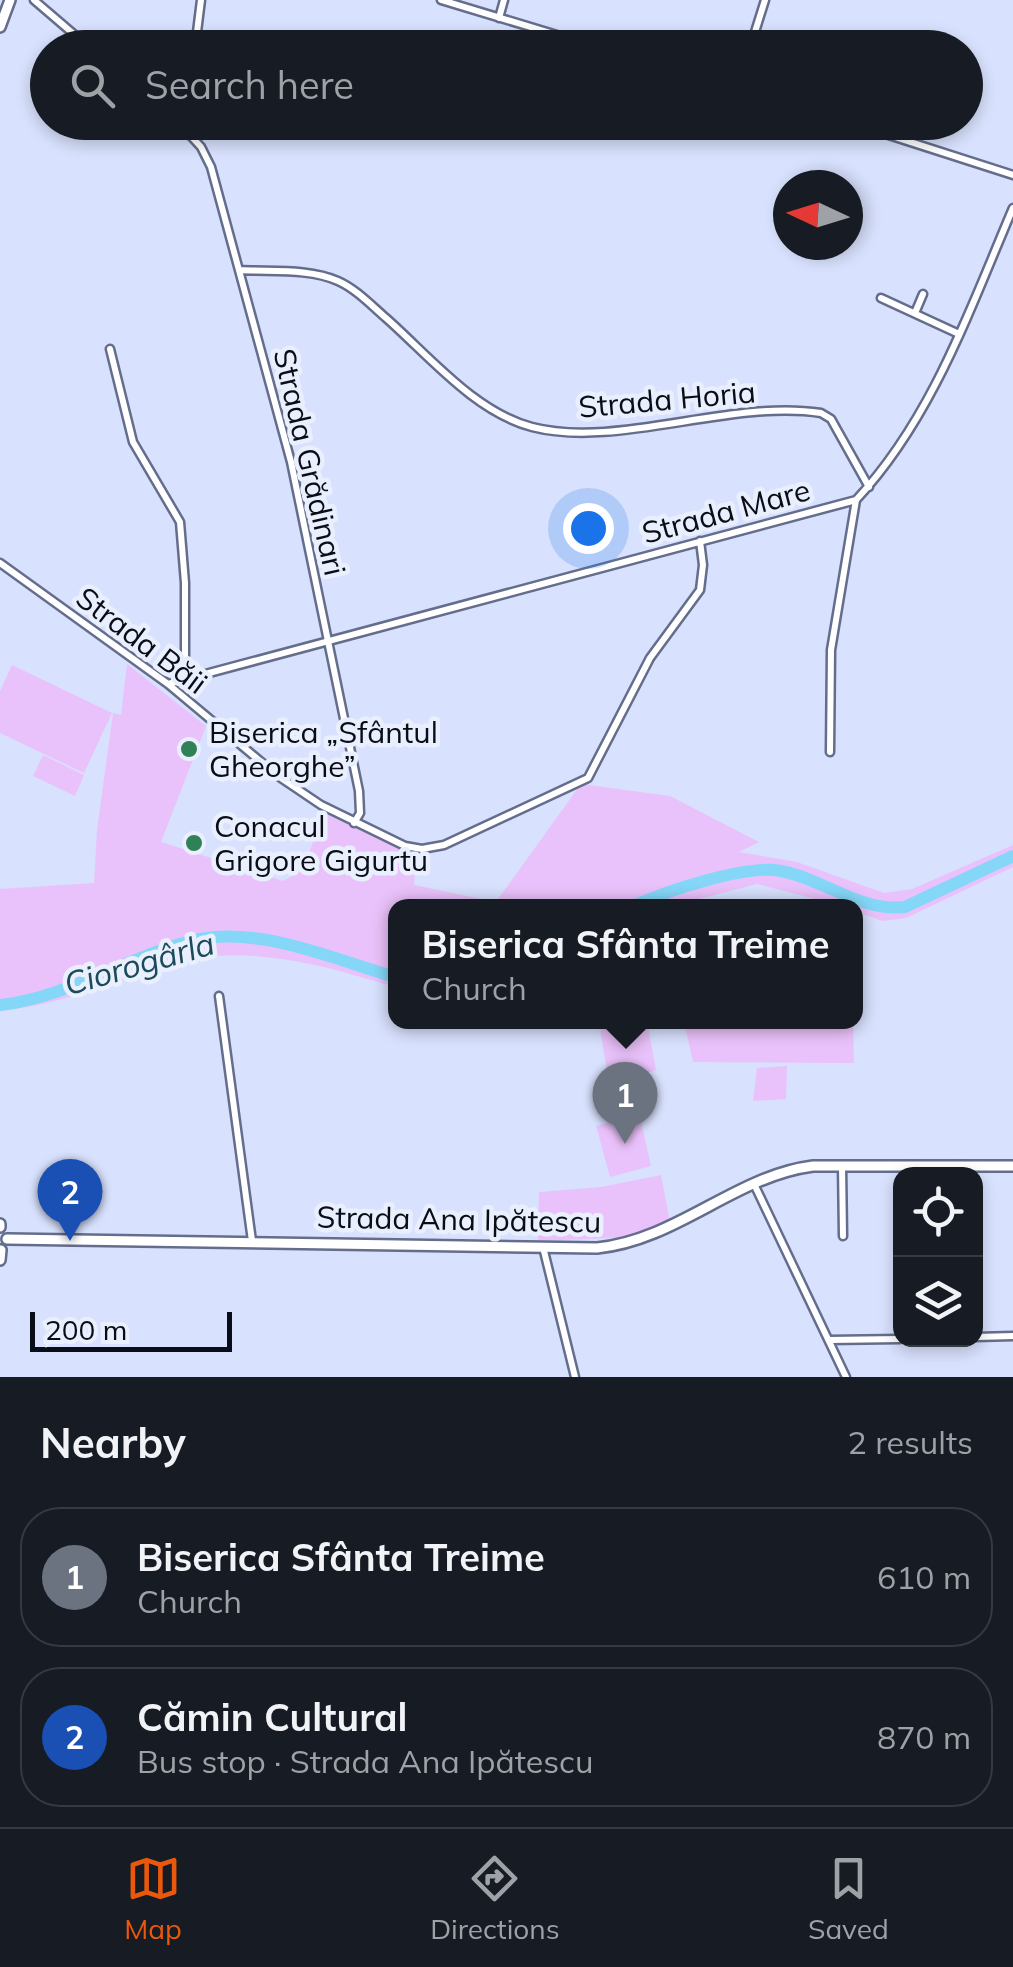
<!DOCTYPE html>
<html lang="en">
<head>
<meta charset="utf-8">
<style>
	:root { --surface:#171b24; --page:#20242c; --text:#f1f3f6; --muted:#9ea1a6; --line:#363941; --accent:#ea580c }
	body { margin:0; font-family:Mulish,sans-serif; background:var(--page); color:var(--text) }
	.controls { position:absolute; right:30px; bottom:30px; display:grid; overflow:hidden; border-radius:20px; box-shadow:0 5px 15px #0003 }
	.controls button { width:90px; height:90px; display:grid; place-items:center; padding:0; border:0; border-bottom:2px solid var(--line); background:var(--surface); color:var(--text); font:50px sans-serif }
	.compass { position:absolute; left:773px; top:170px; width:90px; height:90px; border-radius:50%; background:var(--surface); box-shadow:0 5px 15px #0003; rotate:274deg }
	.scale { position:absolute; left:30px; bottom:25px; width:202px; box-sizing:border-box; padding-left:10px; border:5px solid #090d18; border-top:0; font-size:28px; line-height:35px; white-space:nowrap; color:#090d18; -webkit-text-stroke:8px #eaeffd; paint-order:stroke }
	.you { position:absolute; left:588px; top:528px; width:35px; height:35px; margin:-25px; border:8px solid #fff; border-radius:50%; background:#1a73e8; box-shadow:0 0 0 15px #1a73e833 }
	.badge { display:grid; place-items:center; width:65px; height:65px; border-radius:50%; background:var(--accent); color:#fff; font-size:32px; font-weight:700 }
	.pin { position:absolute; translate:-50% -82px; filter:drop-shadow(0 2px 5px #0008) }
	.pin::after { content:''; position:absolute; top:52px; width:35px; height:30px; background:inherit; clip-path:polygon(0 0,100% 0,50% 100%) }
	.popup { position:absolute; left:388px; top:899px; width:475px; height:130px; box-sizing:border-box; display:grid; place-content:center; border-radius:20px; background:var(--surface); filter:drop-shadow(0 2px 8px #0005); font-size:32px; white-space:nowrap; color:var(--muted) }
	.popup b { font-size:38px; color:var(--text) }
	.popup::after { content:''; position:absolute; left:50%; top:100%; margin-left:-20px; border:20px solid transparent; border-top-color:var(--surface) }
	.list { margin:0; padding:0; list-style:none }
	h2 { display:flex; justify-content:space-between; align-items:center; height:130px; margin:0; padding:0 40px; font-size:42px }
	h2 small { font-size:32px; font-weight:400; color:var(--muted) }
	.list li { display:grid; grid-template-columns:65px 1fr auto; gap:30px; align-items:center; box-sizing:border-box; height:140px; margin:0 20px 20px; padding:0 20px; border:2px solid var(--line); border-radius:40px }
	.list b { display:block; font-size:38px; white-space:nowrap }
	.list p { margin:0; font-size:32px; white-space:nowrap; color:var(--muted) }
	.list em { font-size:32px; font-style:normal; color:var(--muted) }
	.icon { flex:none; width:55px; height:55px; fill:none; stroke:currentColor; stroke-width:2; stroke-linecap:round; stroke-linejoin:round }
	.map { position:relative; flex:none; width:1013px; height:1377px; overflow:hidden }
	.search { position:absolute; background:var(--surface); box-shadow:0 5px 15px #0003; left:30px; right:30px; top:30px; height:110px; display:flex; align-items:center; gap:25px; box-sizing:border-box; padding:0 35px; border-radius:55px; color:var(--muted); font-size:38px }
	.sheet { height:450px; background:var(--surface) }
	nav { display:flex; justify-content:space-around; align-items:center; box-sizing:border-box; height:140px; border-top:2px solid var(--line); background:var(--surface); font-size:28px; color:var(--muted) }
	nav a { display:grid; justify-items:center; gap:5px }
	nav .on { color:var(--accent) }
	.map>svg:first-child { display:block }
	.green { fill:#eac2fb }
	.lines { fill:none; stroke-linecap:round; stroke-linejoin:round }
	.river { stroke:#85d7f7; stroke-width:12 }
	.street-casing { stroke:#646e8c; stroke-width:11 }
	.secondary-casing { stroke:#646e8c; stroke-width:14 }
	.street { stroke:#fff; stroke-width:6 }
	.secondary { stroke:#fff; stroke-width:9 }
	.poi-dot { fill:#2f8255; stroke:#eaeffd; stroke-width:4 }
	.labels { text-anchor:middle; dominant-baseline:central; stroke-width:9; stroke-linejoin:round; paint-order:stroke }
	.street-label { font-size:30px; fill:#090d18; stroke:#eaeffd }
	.poi-label { font-size:30px; fill:#090d18; stroke:#eaeffd; text-anchor:start }
	.water-label { font-size:32px; font-style:italic; fill:#1b4a5a; stroke:#eaeffd }
</style>
</head>
<body>
<div class="map">
<svg width="1013" height="1377" viewBox="0 0 1013 1377">
	<rect width="100%" height="100%" fill="#d8e1fd"/>
	<path class="green" d="M127,664l79,62 -45,116 122,39 19,-10 24,-63 91,40 -3,37 82,17 85,-118 89,12 89,46 -20,10 58,10 87,31 28,-4 101,-44v22l-107,51 -24,3 -27,-10v-5h-13l-85,-22 -85,22h-277v81c-69,-21 -146,-44 -218,-24 -59,16 -115,42 -177,48v-122l94,-6 3,-53 16,-117 8,2z
		M12,665l100,48 -28,60 -84,-40v-42z
		M43,755l41,20 -9,21 -42,-20z
		M599,1022h48l9,48 -47,14z
		M684,1022h169l1,41 -161,-1z
		M787,1066l-1,33 -33,2 4,-33z
		M637,1115l3,2 11,49 -41,11 -14,-51z
		M661,1175l9,47 -36,15 -96,4 1,-49 62,-5z"/>
	<g class="lines">
		<path class="river" d="M633,906c34,-15 113,-42 148,-35 43,8 79,41 124,36l108,-51
			M0,1005c67,-7 126,-48 191,-64 66,-17 141,18 204,36"/>
		<g class="street-casing">
			<path id="street" d="M34,0l56,48
				M441,0l159,48
				M499,18l5,-18
				M195,48l6,-48
				M750,48l15,-48
				M178,122l23,25 10,20 80,295 68,329 1,22 -6,10
				M848,122l165,53
				M240,270c31,2 69,-2 98,11 18,8 33,24 48,37 43,38 89,94 146,109 85,22 198,-28 289,-14l10,6 38,68
				M881,298l78,36
				M915,313l8,-19
				M110,349l23,93 47,80 5,61v96
				M0,563l168,121 110,92 43,29 84,41 17,3 22,-4 144,-67 62,-120 50,-68 3,-25 -3,-24
				M168,684l688,-184c76,-81 114,-191 157,-292
				M830,752l1,-102 25,-150
				M219,996l33,245
				M842,1166l1,70
				M754,1184l92,193
				M543,1247l32,130
				M976,1337l37,-1
				M829,1340l71,-1"/>
		</g>
		<g class="secondary-casing">
			<path id="secondary" d="M0,27l10,-27
				M0,1224v3
				M7,1239l590,9c80,-8 138,-72 216,-82h200
				M0,1260l1,-10"/>
		</g>
		<use href="#street" class="street"/>
		<use href="#secondary" class="secondary"/>
	</g>
	<g class="poi-dot">
		<circle cx="189" cy="749" r="10"/>
		<circle cx="194" cy="843" r="10"/>
	</g>
	<g class="labels">
		<g class="street-label">
			<text transform="translate(667 399) rotate(-5)">Strada Horia</text>
			<text transform="translate(310 462) rotate(77)">Strada Grădinari</text>
			<text transform="translate(726 511) rotate(-15)">Strada Mare</text>
			<text transform="translate(142 640) rotate(37)">Strada Băii</text>
			<text transform="translate(459 1219) rotate(1)">Strada Ana Ipătescu</text>
		</g>
		<g class="poi-label">
			<text x="209" y="732">Biserica „Sfântul<tspan x="209" dy="34">Gheorghe”</tspan></text>
			<text x="214" y="826">Conacul<tspan x="214" dy="34">Grigore Gigurtu</tspan></text>
		</g>
		<g class="water-label">
			<text transform="translate(139 963) rotate(-16)">Ciorogârla</text>
		</g>
	</g>
</svg>
<div class="controls">
<button><svg class="icon" aria-label="locate" viewBox="0 0 24 24"><circle cx="12" cy="12" r="6"/><path d="M12 2v4M12 18v4M2 12h4M18 12h4"/></svg></button>
<button><svg class="icon" aria-label="layers" viewBox="0 0 24 24"><path d="M12 4l9 5-9 5-9-5zM3 14l9 5 9-5"/></svg></button>
</div>
<svg class="compass" viewBox="-18 -18 36 36"><path d="M0-13l5 13h-10z" fill="#e53935"/><path d="M0 13l5-13h-10z" fill="#9ea1a6"/></svg>
<div class="scale">200 m</div>
<div class="you"></div>
<div class="pin badge" style="left:625px;top:1144px;background:#6b7280">1</div>
<div class="popup"><b>Biserica Sfânta Treime</b>Church</div>
<div class="pin badge" style="left:70px;top:1241px;background:#1a4fb4">2</div>
<div class="search"><svg class="icon" aria-label="search" viewBox="0 0 24 24"><circle cx="10" cy="10" r="6"/><path d="M15 15l6 6"/></svg>Search here</div>
</div>
<section class="sheet">
<h2>Nearby<small>2 results</small></h2>
<ul class="list">
<li><span class="badge" style="background:#6b7280">1</span><div><b>Biserica Sfânta Treime</b><p>Church</p></div><em>610 m</em></li>
<li><span class="badge" style="background:#1a4fb4">2</span><div><b>Cămin Cultural</b><p>Bus stop · Strada Ana Ipătescu</p></div><em>870 m</em></li>
</ul>
</section>
<nav>
<a class="on"><svg class="icon" aria-label="map" viewBox="0 0 24 24"><path d="M3 6l6-2 6 2 6-2v14l-6 2-6-2-6 2zM9 4v14M15 6v14"/></svg>Map</a>
<a><svg class="icon" aria-label="directions" viewBox="0 0 24 24"><path d="M12 3l9 9-9 9-9-9zM9 14v-3h6M13 9l2 2-2 2"/></svg>Directions</a>
<a><svg class="icon" aria-label="saved" viewBox="0 0 24 24"><path d="M7 4h10v16l-5-4-5 4z"/></svg>Saved</a>
</nav>
</body>
</html>
